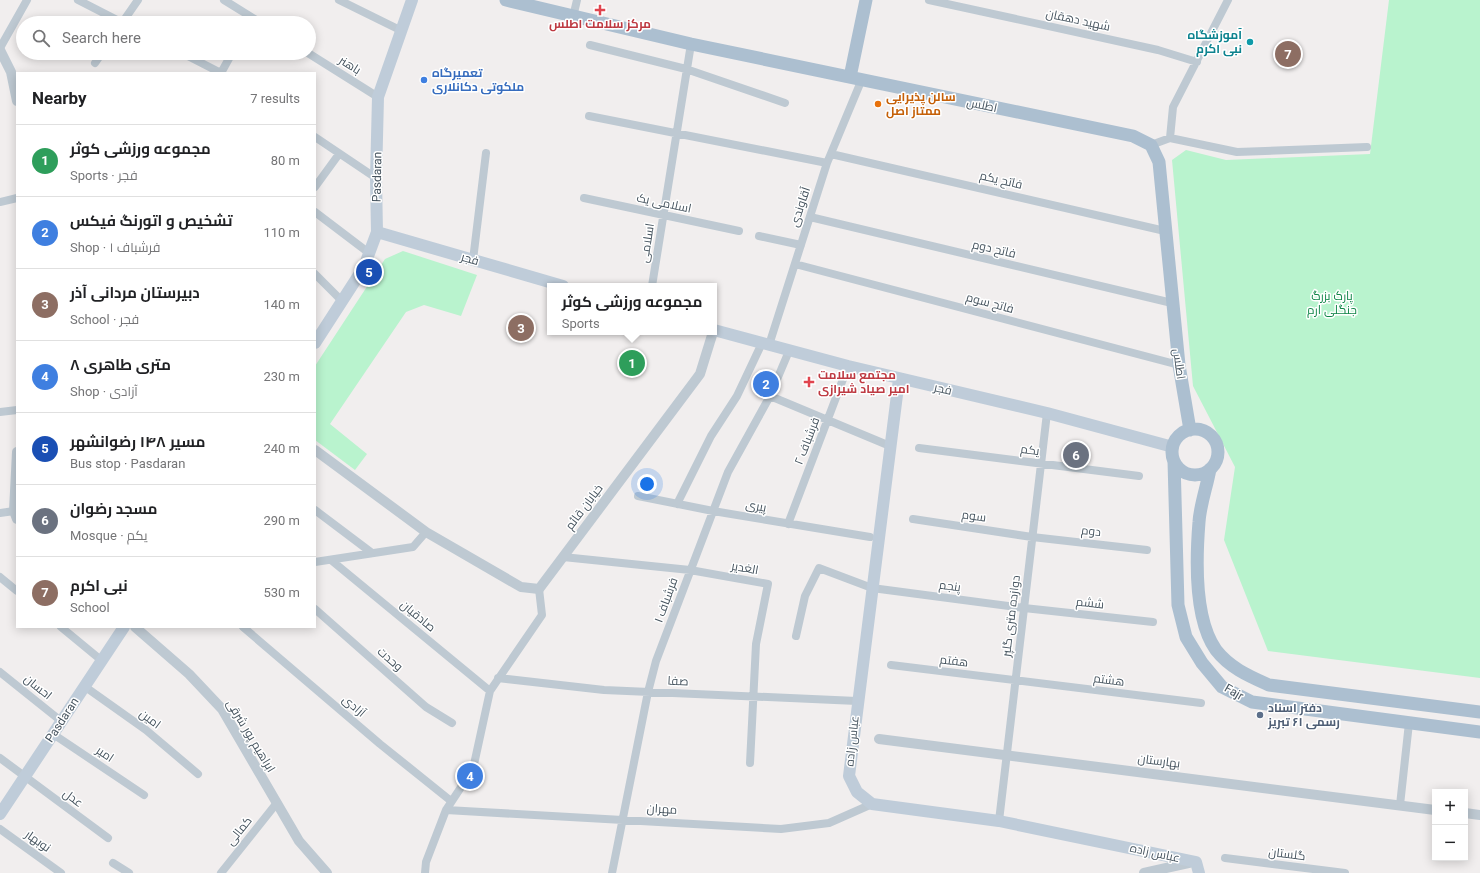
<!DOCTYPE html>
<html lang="en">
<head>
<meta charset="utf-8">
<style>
	:root { --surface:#fff; --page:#f2f2f2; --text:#202124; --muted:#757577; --line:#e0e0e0; --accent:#0f766e }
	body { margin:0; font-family:Roboto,Cairo,sans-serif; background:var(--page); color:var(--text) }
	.controls { position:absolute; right:12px; bottom:12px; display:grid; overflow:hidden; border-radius:0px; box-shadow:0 2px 10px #0003 }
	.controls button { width:36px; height:36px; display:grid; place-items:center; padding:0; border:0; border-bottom:1px solid var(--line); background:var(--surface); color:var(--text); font:20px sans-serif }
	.you { position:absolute; left:647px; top:484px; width:14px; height:14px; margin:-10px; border:3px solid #fff; border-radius:50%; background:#1a73e8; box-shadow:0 0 0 6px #1a73e833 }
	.badge { display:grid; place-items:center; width:26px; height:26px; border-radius:50%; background:var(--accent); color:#fff; font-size:13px; font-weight:700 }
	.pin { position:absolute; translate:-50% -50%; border:2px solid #fff; box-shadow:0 1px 4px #0006 }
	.popup { position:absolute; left:547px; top:283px; width:170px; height:52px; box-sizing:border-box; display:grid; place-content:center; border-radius:0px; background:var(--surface); filter:drop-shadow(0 1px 3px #0005); font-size:13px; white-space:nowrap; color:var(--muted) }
	.popup b { font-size:15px; color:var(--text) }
	.popup::after { content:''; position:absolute; left:50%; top:100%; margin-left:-8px; border:8px solid transparent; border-top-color:var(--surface) }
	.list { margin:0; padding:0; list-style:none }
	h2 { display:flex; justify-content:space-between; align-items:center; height:52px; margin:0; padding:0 16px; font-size:17px }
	h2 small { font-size:13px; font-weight:400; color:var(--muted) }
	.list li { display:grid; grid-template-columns:26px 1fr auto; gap:12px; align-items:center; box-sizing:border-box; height:72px; padding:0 16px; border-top:1px solid var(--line) }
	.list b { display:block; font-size:15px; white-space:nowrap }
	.list p { margin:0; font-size:13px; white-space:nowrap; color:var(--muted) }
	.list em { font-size:13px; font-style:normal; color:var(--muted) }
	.icon { flex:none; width:22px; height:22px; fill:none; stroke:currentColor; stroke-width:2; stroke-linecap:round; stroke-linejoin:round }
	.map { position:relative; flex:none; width:1480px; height:873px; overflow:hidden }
	.search { position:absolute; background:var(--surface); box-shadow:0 2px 10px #0003; left:16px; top:16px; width:300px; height:44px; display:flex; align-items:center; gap:10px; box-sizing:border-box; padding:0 14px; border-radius:22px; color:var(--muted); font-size:15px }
	.panel { position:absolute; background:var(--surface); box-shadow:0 2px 10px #0003; left:16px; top:72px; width:300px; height:556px; border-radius:0px }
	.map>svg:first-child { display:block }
	.green { fill:#b9f3ce }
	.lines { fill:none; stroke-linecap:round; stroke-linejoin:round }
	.minor { stroke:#bec9d2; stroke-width:8 }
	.tertiary { stroke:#bec9d2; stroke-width:10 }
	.secondary { stroke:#bfccd9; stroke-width:12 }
	.primary { stroke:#acbfd0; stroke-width:13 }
	.health-dot { fill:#e0444e; stroke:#fff; stroke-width:1.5 }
	.culture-dot { fill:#0f9aa8; stroke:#fff; stroke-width:1.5 }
	.shop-dot { fill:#3f7fe0; stroke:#fff; stroke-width:1.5 }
	.food-dot { fill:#e8710a; stroke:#fff; stroke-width:1.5 }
	.service-dot { fill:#5c6f8a; stroke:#fff; stroke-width:1.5 }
	.labels { text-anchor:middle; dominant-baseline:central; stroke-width:3; stroke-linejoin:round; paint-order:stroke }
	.street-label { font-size:12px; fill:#45535e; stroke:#fff }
	.health-label { font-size:12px; font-weight:bold; fill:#be3a42; stroke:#fff }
	.culture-label { font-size:12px; font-weight:bold; fill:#0d838f; stroke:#fff; text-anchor:end }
	.shop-label { font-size:12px; font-weight:bold; fill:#366cbe; stroke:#fff; text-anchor:start }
	.food-label { font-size:12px; font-weight:bold; fill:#c56008; stroke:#fff; text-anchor:start }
	.park-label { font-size:12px; fill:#0f8547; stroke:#fff }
	.service-label { font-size:12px; font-weight:bold; fill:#4e5e75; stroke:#fff; text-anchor:start }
</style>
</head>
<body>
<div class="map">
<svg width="1480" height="873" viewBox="0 0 1480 873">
	<rect width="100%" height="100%" fill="#f1eeee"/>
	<path class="green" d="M1389,0h91v678l-212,-27 -44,-111 11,-73 -42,-81 -21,-226 14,-10 40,10 144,-6z
		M403,251l74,24 -16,41 -37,-11 -18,7 -76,112 37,30 -12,16 -40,-30v-74l70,-107z"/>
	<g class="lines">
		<path class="minor" d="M78,0l45,23
			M224,0l37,23
			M339,0l63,31
			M929,0l229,50 39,12
			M573,17l4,-17
			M122,23l16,-23
			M590,45l96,24 99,34
			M0,48l27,-48
			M182,53l39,20
			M308,53l70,44
			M95,63l7,-10
			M221,73l11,-20
			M589,116l238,47
			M315,137l61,41
			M1170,138l3,-31 55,-107
			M1151,145l19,-7 67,14 130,-5
			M831,154l334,77
			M315,187l24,-33
			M584,198l155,33
			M0,202l17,-4
			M315,212l54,41
			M810,217l362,86
			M759,236l42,9
			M473,260l13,-107
			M795,264l384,101
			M315,274l27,27
			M652,286l39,-242
			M769,345l58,-182 35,-84
			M770,396l120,50
			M0,412l17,-2
			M919,448l220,28
			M638,496l75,15 157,26
			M677,504l34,-68 26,-40 25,-53
			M315,510l57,43
			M0,513l14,-2
			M913,519l119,18 115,13
			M788,524l60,-158
			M563,557l127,13 78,14 -12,60 -6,119
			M331,560l159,131
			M315,562l98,-15 13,-15
			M0,577l17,14
			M315,609l111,98 26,16
			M61,627l40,33
			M243,627l137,117 71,57
			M796,636l9,-40 14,-28 53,20 152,20 129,14
			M891,665l310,38
			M0,672l61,49
			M498,678l106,12 253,11
			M84,686l62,44 52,44
			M53,734l91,61
			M0,758l108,80
			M1400,805l9,-82
			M446,810l335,19 48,-6 43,-19
			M999,821l48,-408
			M0,829l61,44
			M1225,858l120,15
			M113,863l16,10
			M221,873l55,-69
			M425,873l1,-11 20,-52 27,-41 17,-78 52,-76 -3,-26
			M612,873l36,-181 8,-31 72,-189 42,-76 19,-45"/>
		<path class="tertiary" d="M0,50l11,22 6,29
			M315,450l111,82 95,55 18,2 161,-215 13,-42
			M17,452l-3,59 3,8
			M135,627l54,47 33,35 77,132 28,32
			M879,739l556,71
			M1465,813l15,2
			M1144,873l49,-11"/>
		<path class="secondary" d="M377,232l186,54
			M714,330l134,36 199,47 126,34
			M315,343l49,-76 13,-35 -1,-54 2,-81 34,-97
			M899,379l-50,397 8,16 15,12 127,17 197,41 3,11
			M0,814l124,-187"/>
		<path class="primary" d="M506,0l185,44 442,92 18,9 8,17 20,203 11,65
			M850,77l16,-77
			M1172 452a23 23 0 1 1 46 0a23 23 0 1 1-46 0Z
			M1174,461l4,144 8,32 16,26 20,24 30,15 228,30
			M1210,469c-3,17 -10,36 -11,53 -3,37 -5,97 17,128 14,18 33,26 53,35l211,27"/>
	</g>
	<g class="health-dot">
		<path d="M598 4h4v4h4v4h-4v4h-4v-4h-4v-4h4z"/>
		<path d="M807 376h4v4h4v4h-4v4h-4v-4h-4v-4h4z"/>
	</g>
	<circle class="culture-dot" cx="1250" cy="42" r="4"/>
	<circle class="shop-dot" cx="424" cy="80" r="4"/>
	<circle class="food-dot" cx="878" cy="104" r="4"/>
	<circle class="service-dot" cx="1260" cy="715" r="4"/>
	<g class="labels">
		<g class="street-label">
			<text transform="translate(1078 20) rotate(12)">شهید دهقان</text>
			<text transform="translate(350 65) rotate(32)">باهنر</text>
			<text transform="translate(982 105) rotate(12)">اطلس</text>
			<text transform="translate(377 177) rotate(-89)">Pasdaran</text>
			<text transform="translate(1001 180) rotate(13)">فاتح یکم</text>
			<text transform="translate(664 203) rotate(12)">اسلامی یک</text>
			<text transform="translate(800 207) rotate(-72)">آقاوندی</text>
			<text transform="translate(647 243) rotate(-81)">اسلامی</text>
			<text transform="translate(994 249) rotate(13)">فاتح دوم</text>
			<text transform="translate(470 259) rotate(16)">فجر</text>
			<text transform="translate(990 303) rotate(15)">فاتح سوم</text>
			<text transform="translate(1179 364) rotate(82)">اطلس</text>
			<text transform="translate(943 389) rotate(13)">فجر</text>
			<text transform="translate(807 441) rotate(-69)">فرشباف ۲</text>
			<text transform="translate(1030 450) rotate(7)">یکم</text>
			<text transform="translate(756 506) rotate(10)">پیری</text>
			<text transform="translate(584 507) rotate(-53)">خیابان قائم</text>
			<text transform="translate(974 516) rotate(8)">سوم</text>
			<text transform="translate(1091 531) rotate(6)">دوم</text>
			<text transform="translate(745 568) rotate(10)">الغدیر</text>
			<text transform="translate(950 586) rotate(8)">پنجم</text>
			<text transform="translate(666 600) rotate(-70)">فرشباف ۱</text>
			<text transform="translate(1090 603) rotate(6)">ششم</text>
			<text transform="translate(418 616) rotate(40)">صادقیان</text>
			<text transform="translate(1011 616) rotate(-83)">دوازده متری گلپر</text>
			<text transform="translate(390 659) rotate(41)">وحدت</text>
			<text transform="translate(954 661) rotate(7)">هفتم</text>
			<text transform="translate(1109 680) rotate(7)">هشتم</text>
			<text transform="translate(678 681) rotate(3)">صفا</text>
			<text transform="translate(38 687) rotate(39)">احسان</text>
			<text transform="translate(1234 692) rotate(30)">Fajr</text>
			<text transform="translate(354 706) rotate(41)">آزادی</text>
			<text transform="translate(150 719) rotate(37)">امین</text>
			<text transform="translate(62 720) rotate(-57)">Pasdaran</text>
			<text transform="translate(251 736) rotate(59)">ابراهیم پور شرقی</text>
			<text transform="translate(852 741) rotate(-84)">عباس زاده</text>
			<text transform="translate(105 754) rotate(34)">امیر</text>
			<text transform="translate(1159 761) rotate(7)">بهارستان</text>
			<text transform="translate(73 798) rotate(36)">عدل</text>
			<text transform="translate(662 809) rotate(3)">مهران</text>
			<text transform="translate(239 831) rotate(-51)">کمالی</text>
			<text transform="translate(38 841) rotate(35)">نوبهار</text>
			<text transform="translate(1155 853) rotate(12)">عباس زاده</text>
			<text transform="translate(1287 854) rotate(7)">گلستان</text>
		</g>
		<g class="health-label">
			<text x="600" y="24">مرکز سلامت اطلس</text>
			<text x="818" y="375" text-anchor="start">مجتمع سلامت<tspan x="818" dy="14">امیر صیاد شیرازی</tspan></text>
		</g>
		<g class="culture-label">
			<text x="1242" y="35">آموزشگاه<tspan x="1242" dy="14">نبی اکرم</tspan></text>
		</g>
		<g class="shop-label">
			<text x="432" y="73">تعمیرگاه<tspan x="432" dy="14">ملکوتی دکانلاری</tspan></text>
		</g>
		<g class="food-label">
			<text x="886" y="97">سالن پذیرایی<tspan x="886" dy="14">ممتاز اصل</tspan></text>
		</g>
		<g class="park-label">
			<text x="1332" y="296">پارک بزرگ<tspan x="1332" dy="14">جنگلی ارم</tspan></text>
		</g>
		<g class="service-label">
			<text x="1268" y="708">دفتر اسناد<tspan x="1268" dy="14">رسمی ۶۱ تبریز</tspan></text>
		</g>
	</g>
</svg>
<div class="controls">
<button>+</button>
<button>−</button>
</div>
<div class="you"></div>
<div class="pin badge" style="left:632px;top:363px;background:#2e9e5b">1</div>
<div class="popup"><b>مجموعه ورزشی کوثر</b>Sports</div>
<div class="pin badge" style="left:766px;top:384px;background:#3f7fe0">2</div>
<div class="pin badge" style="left:521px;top:328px;background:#8d6e63">3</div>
<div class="pin badge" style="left:470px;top:776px;background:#3f7fe0">4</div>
<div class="pin badge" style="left:369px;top:272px;background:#1a4fb4">5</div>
<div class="pin badge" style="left:1076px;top:455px;background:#6b7280">6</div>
<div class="pin badge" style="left:1288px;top:54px;background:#8d6e63">7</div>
<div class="search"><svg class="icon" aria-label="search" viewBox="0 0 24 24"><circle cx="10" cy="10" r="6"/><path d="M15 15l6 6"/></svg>Search here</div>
<section class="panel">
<h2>Nearby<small>7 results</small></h2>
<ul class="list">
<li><span class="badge" style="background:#2e9e5b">1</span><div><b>مجموعه ورزشی کوثر</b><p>Sports · فجر</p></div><em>80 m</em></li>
<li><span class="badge" style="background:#3f7fe0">2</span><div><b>تشخیص و اتورنگ فیکس</b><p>Shop · فرشباف ۱</p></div><em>110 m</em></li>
<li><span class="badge" style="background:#8d6e63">3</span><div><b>دبیرستان مردانی آذر</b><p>School · فجر</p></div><em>140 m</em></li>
<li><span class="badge" style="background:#3f7fe0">4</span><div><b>۸ متری طاهری</b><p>Shop · آزادی</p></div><em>230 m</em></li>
<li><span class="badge" style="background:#1a4fb4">5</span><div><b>مسیر ۱۴۸ رضوانشهر</b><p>Bus stop · Pasdaran</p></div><em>240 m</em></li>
<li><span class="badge" style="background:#6b7280">6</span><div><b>مسجد رضوان</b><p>Mosque · یکم</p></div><em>290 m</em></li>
<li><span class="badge" style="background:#8d6e63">7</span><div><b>نبی اکرم</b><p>School</p></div><em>530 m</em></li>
</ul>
</section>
</div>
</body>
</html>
